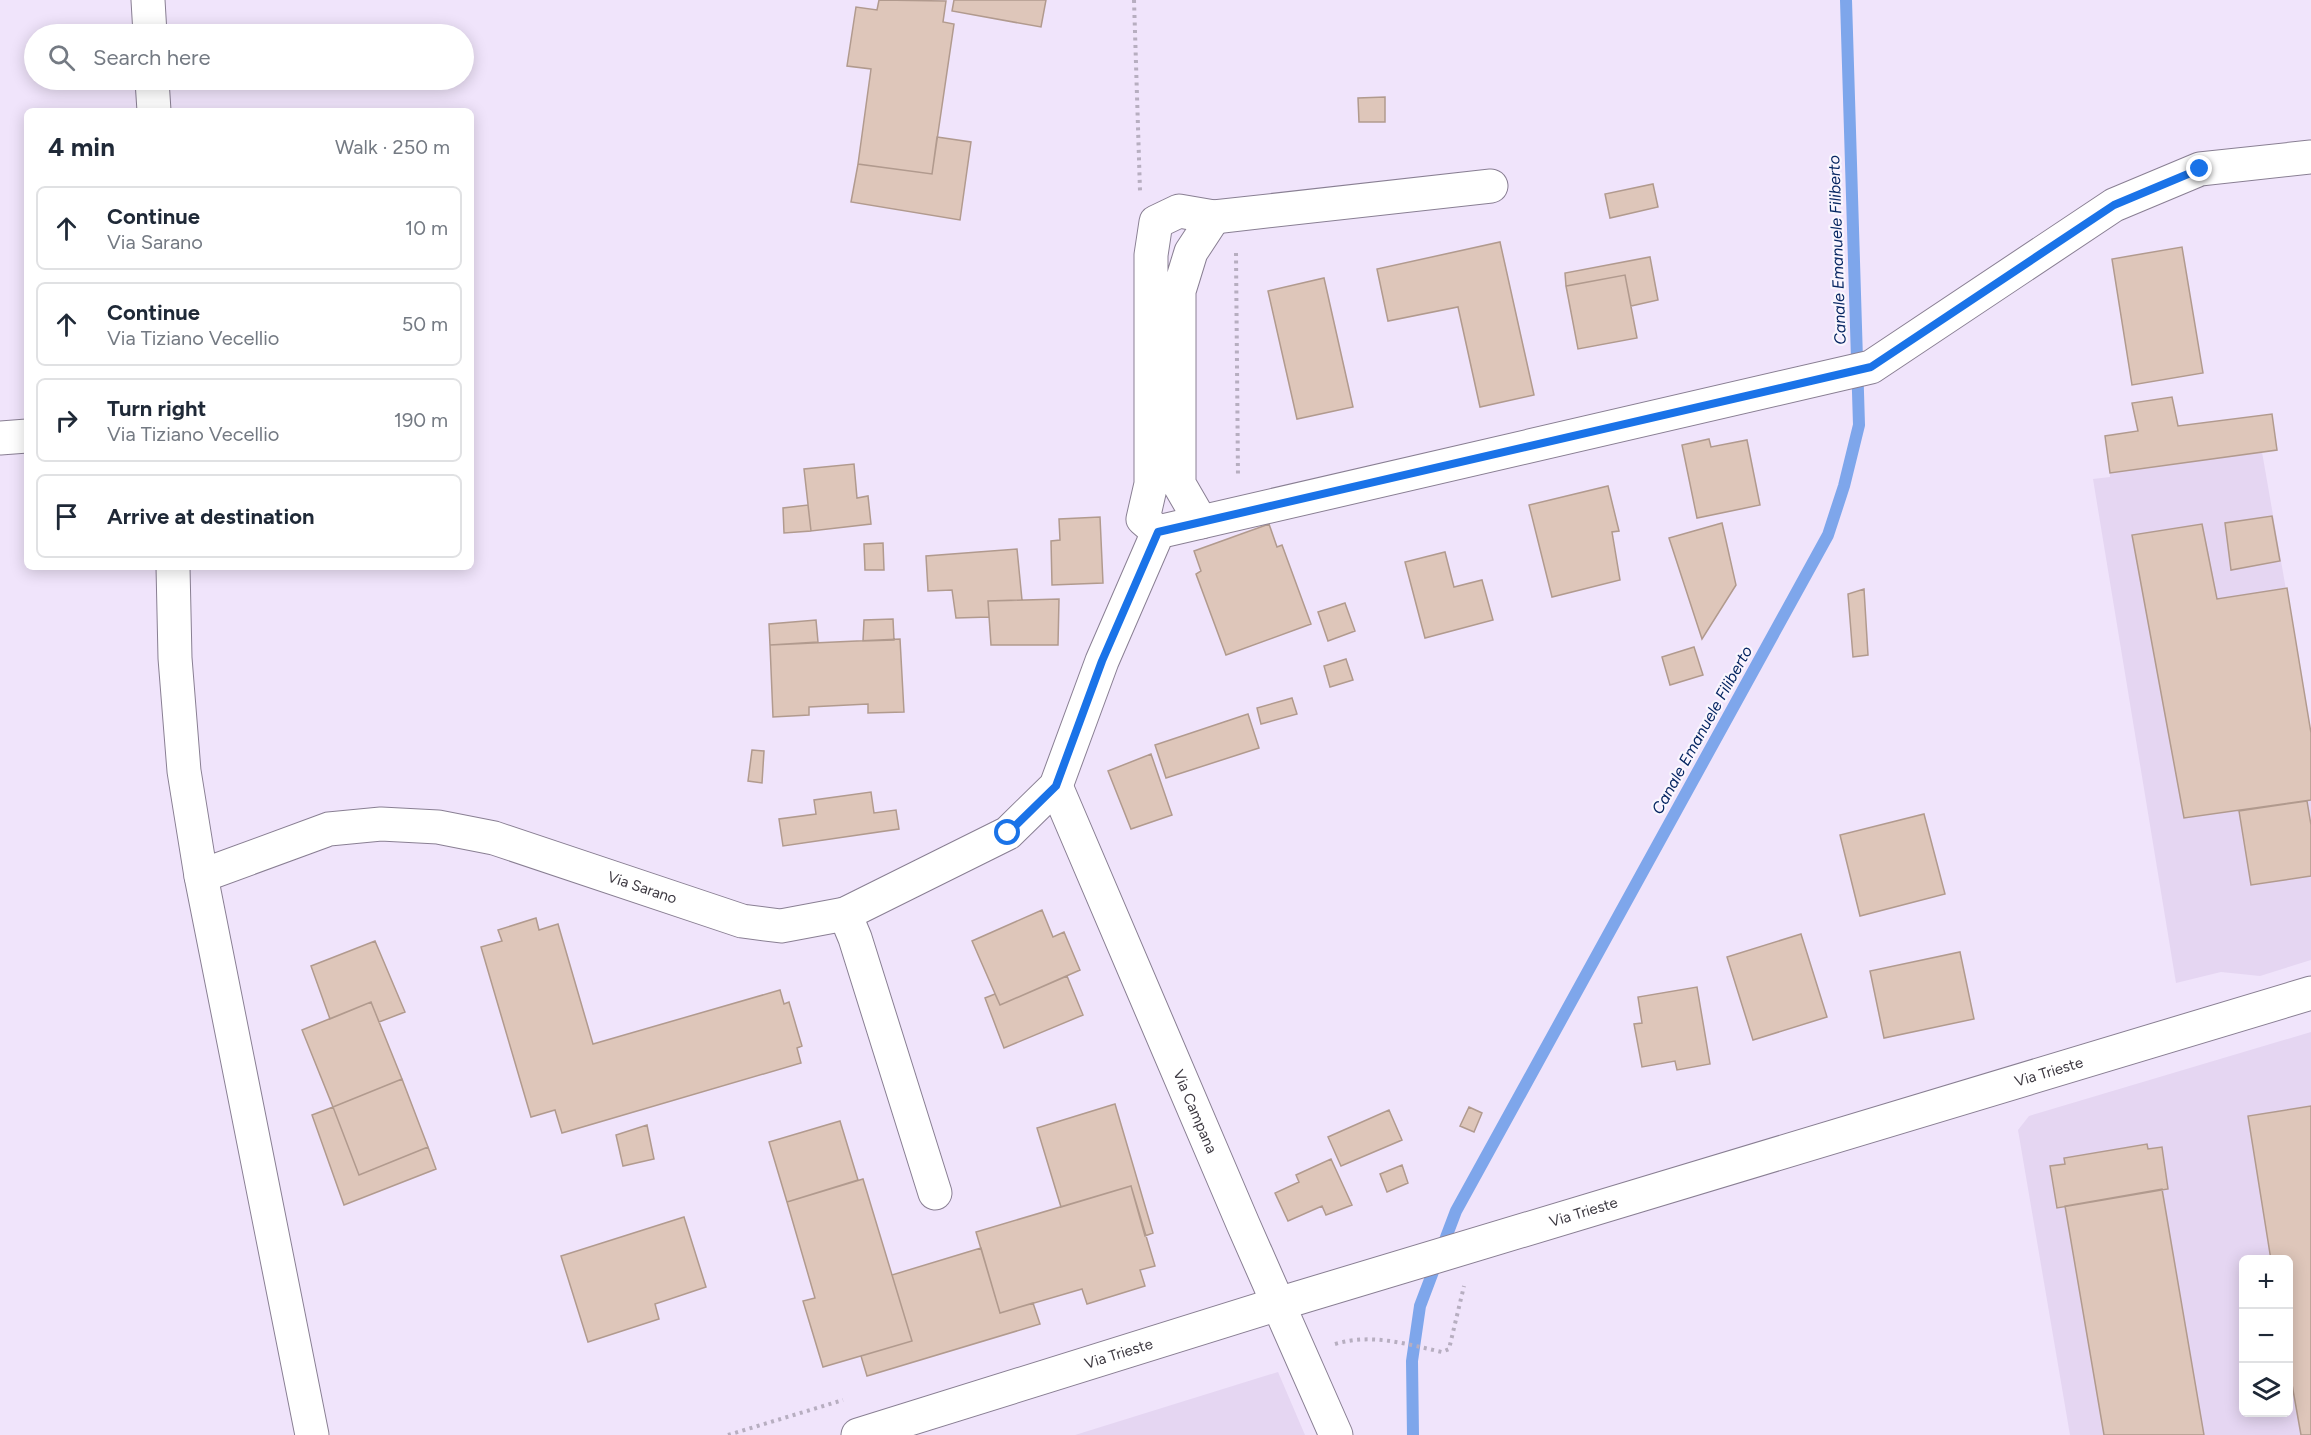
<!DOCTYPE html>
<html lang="en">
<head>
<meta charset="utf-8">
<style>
	:root { --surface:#fff; --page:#f6f6f7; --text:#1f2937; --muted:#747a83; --line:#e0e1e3 }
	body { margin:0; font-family:Figtree,sans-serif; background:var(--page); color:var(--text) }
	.controls { position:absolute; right:18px; bottom:18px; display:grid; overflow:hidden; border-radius:9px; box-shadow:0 3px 15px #0003 }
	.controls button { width:54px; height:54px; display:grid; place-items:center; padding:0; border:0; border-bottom:2px solid var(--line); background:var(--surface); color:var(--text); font:30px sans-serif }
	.stop { position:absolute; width:18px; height:18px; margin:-14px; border:4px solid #1a73e8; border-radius:50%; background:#fff }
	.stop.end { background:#1a73e8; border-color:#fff; box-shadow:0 2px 6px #0008 }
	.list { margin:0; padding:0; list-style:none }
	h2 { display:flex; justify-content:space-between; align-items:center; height:78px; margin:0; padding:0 24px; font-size:26px }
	h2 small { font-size:20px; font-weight:400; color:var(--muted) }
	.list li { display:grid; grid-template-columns:39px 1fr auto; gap:18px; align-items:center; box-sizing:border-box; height:84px; margin:0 12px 12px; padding:0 12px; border:2px solid var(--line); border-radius:9px }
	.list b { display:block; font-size:22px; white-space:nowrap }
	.list p { margin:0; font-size:20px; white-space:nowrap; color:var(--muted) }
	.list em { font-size:20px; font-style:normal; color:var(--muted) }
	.icon { flex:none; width:33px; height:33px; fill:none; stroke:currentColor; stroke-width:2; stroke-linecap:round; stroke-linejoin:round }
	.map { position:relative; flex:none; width:2311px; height:1435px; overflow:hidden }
	.search { position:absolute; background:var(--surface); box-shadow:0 3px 15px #0003; left:24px; top:24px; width:450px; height:66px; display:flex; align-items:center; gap:15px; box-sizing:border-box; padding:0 21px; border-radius:33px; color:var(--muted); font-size:22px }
	.panel { position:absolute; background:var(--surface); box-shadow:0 3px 15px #0003; left:24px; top:108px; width:450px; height:462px; border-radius:9px }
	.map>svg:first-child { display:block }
	.built { fill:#e5d6f2; fill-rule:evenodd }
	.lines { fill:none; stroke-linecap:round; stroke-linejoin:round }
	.stream { stroke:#7ea6eb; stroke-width:12 }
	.building { fill:#dec6ba; stroke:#b19a8e; stroke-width:1.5 }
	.minor-casing { stroke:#897f93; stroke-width:35 }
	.tertiary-casing { stroke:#897f93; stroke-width:35 }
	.path { stroke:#b7aec0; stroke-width:4; stroke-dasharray:3 4.5; stroke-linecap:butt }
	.minor { stroke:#fff; stroke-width:33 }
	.tertiary { stroke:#fff; stroke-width:33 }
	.route { stroke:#1a73e8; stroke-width:8 }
	.labels { text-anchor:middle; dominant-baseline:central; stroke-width:4.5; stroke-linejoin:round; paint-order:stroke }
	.street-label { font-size:15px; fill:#3e3a42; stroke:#f9f5fe }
	.water-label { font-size:16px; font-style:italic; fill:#062662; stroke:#f9f5fe }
</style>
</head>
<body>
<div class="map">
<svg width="2311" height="1435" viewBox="0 0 2311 1435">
	<rect width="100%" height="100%" fill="#f0e4fb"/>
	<path class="built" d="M2262,452l49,281v227l-51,16 -39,-4 -45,11 -83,-504 17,-2v-4z
		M2311,1032v403h-241l-52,-305 11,-14zM2244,1260h44v152h-44z
		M1278,1372l27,63h-230z"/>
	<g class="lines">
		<path class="stream" d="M1413,1435l-1,-74 8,-55 36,-95 372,-676 16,-49 15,-61 -13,-425"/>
	</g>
	<path class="building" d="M879,0l67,1 -3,21 11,2 -22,150 -74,-10 13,-95 -24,-3 9,-59 21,3z
		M954,0h92l-5,27 -89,-16z
		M1385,97v25h-26l-1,-24z
		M937,137l34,5 -11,78 -109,-18 7,-38 74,10z
		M1653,184l5,23 -48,11 -5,-24z
		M1500,242l34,153 -54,12 -22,-100 -70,14 -11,-52z
		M2182,247l21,126 -71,12 -20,-126z
		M1650,257l8,43 -27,6 -6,-31 -59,11 -1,-13z
		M1625,275l12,63 -59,11 -12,-63z
		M1324,278l29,129 -56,12 -29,-128z
		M2172,397l6,29 94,-12 5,36 -167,23 -5,-37 33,-5 -6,-28z
		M1709,439l2,8 36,-7 13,65 -63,13 -15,-73z
		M854,464l3,34 11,-2 3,28 -60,7 -7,-62z
		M1608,486l11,45 -7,1 8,48 -68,17 -23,-92z
		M808,505l3,26 -27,2 -1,-25z
		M2272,516l8,45 -49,9 -6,-47z
		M1100,517l3,66 -51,2 -1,-44 9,-1 -1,-21z
		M1722,523l14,62 -34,54 -33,-101z
		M1269,524l8,23 5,-2 29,79 -85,31 -30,-81 5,-3 -7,-20z
		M2202,524l15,75 70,-11 24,145v67l-127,18 -52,-283z
		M883,543l1,27h-19l-1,-26z
		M1017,549l5,51 -34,1 1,16 -33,1 -4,-28 -24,1 -2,-35z
		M1445,552l9,35 28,-7 11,40 -68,18 -20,-76z
		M1864,589l4,66 -15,2 -5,-63z
		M1059,599l-1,46h-67l-3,-44z
		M1345,603l10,28 -27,10 -10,-29z
		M893,619l1,21 -31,1 1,-21z
		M816,620l2,22 -48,3 -1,-21z
		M900,639l4,73 -36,1v-9l-59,3v8l-36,2 -3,-72z
		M1694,647l9,28 -33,10 -8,-28z
		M1346,659l7,21 -23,7 -6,-21z
		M1292,698l5,16 -36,10 -4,-16z
		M1248,714l11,34 -93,30 -11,-33z
		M752,750l12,1 -2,32 -14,-2z
		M1151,754l21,61 -41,14 -23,-58z
		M871,792l3,21 22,-3 3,19 -116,17 -4,-27 37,-5 -2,-14z
		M2307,801l4,24v51l-60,9 -12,-74z
		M1924,814l21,80 -85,22 -20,-81z
		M1042,910l11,27 11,-5 16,38 -80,35 -28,-64z
		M536,918l3,12 19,-6 35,120 187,-54 4,14 5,-2 13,44 -5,2 4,15 -239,70 -7,-23 -24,7 -50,-170 21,-6 -4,-11z
		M1801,934l26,83 -74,23 -26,-83z
		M375,941l30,71 -26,10 -8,-20 -41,17 -19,-53z
		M1960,952l14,67 -90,19 -14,-67z
		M1067,976l16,39 -79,33 -19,-50 10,-4 5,11z
		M1697,987l13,77 -33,6 -2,-9 -33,6 -8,-43 8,-1 -4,-26z
		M371,1002l31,77 -69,28 -31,-77z
		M402,1079l26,68 -69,28 -26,-68z
		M1115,1104l38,129 -8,3 -14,-50 -70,21 -24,-79z
		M2311,1106v329h-10l-13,-73v-102h-17l-23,-144z
		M333,1107l26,68 69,-28 8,22 -92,36 -32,-90z
		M1469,1107l13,6 -8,19 -14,-6z
		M1389,1110l13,30 -61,26 -13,-29z
		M840,1121l18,59 -71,22 -18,-60z
		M647,1125l7,34 -31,7 -7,-31z
		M2147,1144l1,5 14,-2 6,42 -111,19 -7,-42 15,-2 -1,-6z
		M1331,1159l21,46 -26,10 -4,-9 -34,15 -13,-28 24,-11 -3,-7z
		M1402,1165l6,18 -21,9 -7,-18z
		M863,1179l49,162 -89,26 -20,-66 12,-3 -28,-96z
		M1131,1186l24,80 -15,4 5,16 -58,18 -5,-15 -82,24 -24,-81z
		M2162,1189l42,246h-100l-39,-229z
		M684,1217l22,70 -51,17 4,15 -71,23 -27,-86z
		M981,1248l19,65 33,-10 7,21 -173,52 -6,-20 51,-15 -20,-66z"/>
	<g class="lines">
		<g class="minor-casing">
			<g id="minor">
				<path d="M1214,217l277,-31"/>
				<path d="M0,438l27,-2"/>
				<path d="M1158,532l-15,-13 8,-35v-229l5,-33 23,-11 35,6 -23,35 -12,39v193l22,38"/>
				<path id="s1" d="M1056,786l187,438 93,211"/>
				<path id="s2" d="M201,876l128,-47 52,-5 57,3 56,11 248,83 39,5 64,-12 163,-81 48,-47 46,-125 56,-129 713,-165 243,-162 86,-36 111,-12"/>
				<path d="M845,914l10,24 80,255"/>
			</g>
		</g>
		<g class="tertiary-casing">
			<g id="tertiary">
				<path d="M148,0l2,34"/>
				<path d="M152,80l2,31"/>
				<path d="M173,567l2,91 9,113 17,105 111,559"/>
				<path id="s3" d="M858,1435l420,-131 1033,-311"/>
			</g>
		</g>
		<path class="path" d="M1134,0l6,191
			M1236,253l2,224
			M1335,1344c37,-11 71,0 107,8l7,-3 15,-63
			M728,1435l115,-35"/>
		<use href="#minor" class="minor"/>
		<use href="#tertiary" class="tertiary"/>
	</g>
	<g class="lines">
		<path class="route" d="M1008,833l48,-47 46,-125 56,-129 713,-165 243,-162 86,-36"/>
	</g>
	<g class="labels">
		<g class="street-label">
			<text stroke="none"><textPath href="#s2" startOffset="459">Via Sarano</textPath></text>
			<text stroke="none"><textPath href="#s3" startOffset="1245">Via Trieste</textPath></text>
			<text stroke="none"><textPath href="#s1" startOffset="354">Via Campana</textPath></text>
			<text stroke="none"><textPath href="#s3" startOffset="759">Via Trieste</textPath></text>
			<text stroke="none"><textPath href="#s3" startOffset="273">Via Trieste</textPath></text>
		</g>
		<g class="water-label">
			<text transform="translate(1837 250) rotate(-92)">Canale Emanuele Filiberto</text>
			<text transform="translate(1702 730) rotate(-61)">Canale Emanuele Filiberto</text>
		</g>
	</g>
</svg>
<div class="controls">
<button>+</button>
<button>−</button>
<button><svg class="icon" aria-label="layers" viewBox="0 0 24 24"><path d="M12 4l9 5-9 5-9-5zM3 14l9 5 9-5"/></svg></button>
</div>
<div class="stop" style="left:1008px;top:833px"></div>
<div class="stop end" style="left:2200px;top:169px"></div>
<div class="search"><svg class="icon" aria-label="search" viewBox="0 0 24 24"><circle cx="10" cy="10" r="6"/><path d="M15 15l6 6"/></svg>Search here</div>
<section class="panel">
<h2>4 min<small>Walk · 250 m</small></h2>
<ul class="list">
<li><svg class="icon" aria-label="ahead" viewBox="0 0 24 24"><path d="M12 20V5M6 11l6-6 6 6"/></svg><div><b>Continue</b><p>Via Sarano</p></div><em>10 m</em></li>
<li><svg class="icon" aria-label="ahead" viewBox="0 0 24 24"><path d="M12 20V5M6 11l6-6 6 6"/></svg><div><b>Continue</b><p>Via Tiziano Vecellio</p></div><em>50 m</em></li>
<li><svg class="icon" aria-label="right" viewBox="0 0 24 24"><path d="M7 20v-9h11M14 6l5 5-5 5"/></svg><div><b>Turn right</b><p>Via Tiziano Vecellio</p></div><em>190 m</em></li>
<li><svg class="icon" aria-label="arrive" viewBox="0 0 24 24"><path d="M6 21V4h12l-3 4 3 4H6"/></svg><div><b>Arrive at destination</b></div></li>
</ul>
</section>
</div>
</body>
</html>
